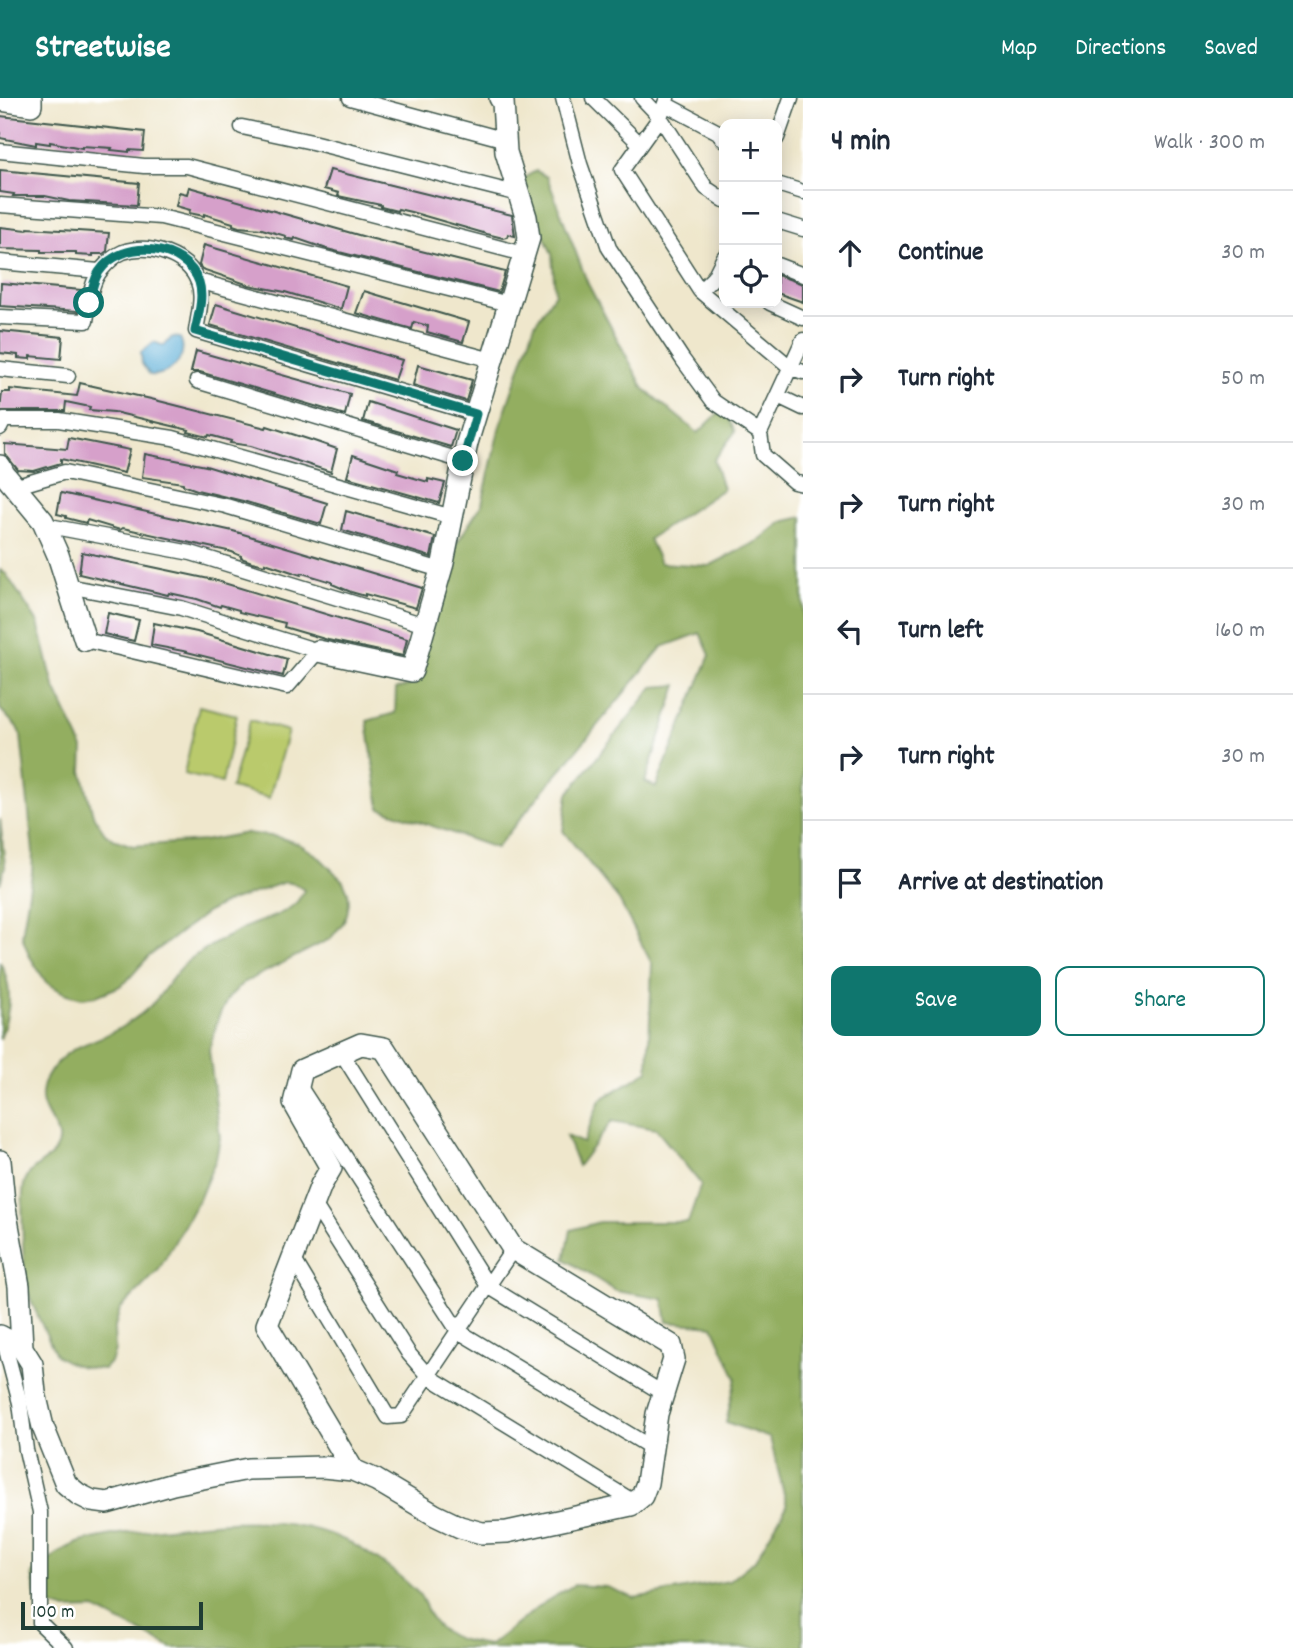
<!DOCTYPE html>
<html lang="en">
<head>
<meta charset="utf-8">
<style>
	:root { --surface:#fff; --page:#f2f2f3; --text:#1f2937; --muted:#747a83; --line:#e0e1e3; --accent:#0f766e }
	body { margin:0; font-family:Dekko,sans-serif; background:var(--page); color:var(--text) }
	.controls { position:absolute; right:21px; top:21px; display:grid; overflow:hidden; border-radius:14px; box-shadow:0 4px 18px #0003 }
	.controls button { width:63px; height:63px; display:grid; place-items:center; padding:0; border:0; border-bottom:2px solid var(--line); background:var(--surface); color:var(--text); font:35px sans-serif }
	.scale { position:absolute; left:21px; bottom:18px; width:182px; box-sizing:border-box; padding-left:7px; border:4px solid #1f3d34; border-top:0; font-size:19px; line-height:24px; white-space:nowrap; color:#1f3d34; -webkit-text-stroke:5px #fff; paint-order:stroke }
	.stop { position:absolute; width:21px; height:21px; margin:-16px; border:5px solid #0f766e; border-radius:50%; background:#fff }
	.stop.end { background:#0f766e; border-color:#fff; box-shadow:0 2px 7px #0008 }
	.list { margin:0; padding:0; list-style:none }
	h2 { display:flex; justify-content:space-between; align-items:center; height:91px; margin:0; padding:0 28px; font-size:30px }
	h2 small { font-size:23px; font-weight:400; color:var(--muted) }
	.list li { display:grid; grid-template-columns:46px 1fr auto; gap:21px; align-items:center; box-sizing:border-box; height:126px; padding:0 28px; border-top:2px solid var(--line) }
	.list b { display:block; font-size:26px; white-space:nowrap }
	.list em { font-size:23px; font-style:normal; color:var(--muted) }
	.actions { display:flex; gap:14px; padding:21px 28px }
	.actions a { flex:1; padding:16px 0; border:2px solid var(--accent); border-radius:14px; text-align:center; font-size:24px; color:var(--accent) }
	.actions .main { background:var(--accent); color:#fff }
	.icon { flex:none; width:38px; height:38px; fill:none; stroke:currentColor; stroke-width:2; stroke-linecap:round; stroke-linejoin:round }
	.map { position:relative; flex:none; width:803px; height:1550px; overflow:hidden }
	header { display:flex; align-items:center; gap:42px; box-sizing:border-box; height:98px; padding:0 35px; background:var(--accent); color:#fff }
	header strong { font-size:33px }
	nav { display:flex; gap:38px; margin-inline-start:auto; font-size:24px }
	main { display:flex }
	aside { flex:1; background:var(--surface) }
	.map>svg:first-child { display:block }
	.green { fill:#baca6c; stroke:#6c8450; stroke-width:2 }
	.forest { fill:#93ae60; stroke:#59764a; stroke-width:2 }
	.water { fill:#5caed7; stroke:#3e7686; stroke-width:2 }
	.building { fill:#d6a0ca }
	.lines { fill:none; stroke-linecap:round; stroke-linejoin:round }
	.street-casing { stroke:#3e564b; stroke-width:17 }
	.secondary-casing { stroke:#3e564b; stroke-width:24 }
	.street { stroke:#fff; stroke-width:14 }
	.secondary { stroke:#fff; stroke-width:21 }
	.route { stroke:#0f766e; stroke-width:9 }
</style>
</head>
<body>
<header>
<strong>Streetwise</strong>
<nav><a>Map</a><a>Directions</a><a>Saved</a></nav>
</header>
<main>
<div class="map">
<svg width="803" height="1550" viewBox="0 0 803 1550">
	<rect width="100%" height="100%" fill="#fff"/>
	<filter id="ink" filterUnits="userSpaceOnUse"><feTurbulence type="fractalNoise" baseFrequency=".0143" numOctaves="2"/><feDisplacementMap in="SourceGraphic" scale="14" xChannelSelector="R" yChannelSelector="G"/><feConvolveMatrix kernelMatrix="1 2 1 2 8 2 1 2 1" color-interpolation-filters="sRGB"/></filter>
	<filter id="wash" filterUnits="userSpaceOnUse"><feTurbulence type="fractalNoise" baseFrequency=".00686" numOctaves="4" result="noise"/><feDisplacementMap in="SourceGraphic" scale="28" xChannelSelector="R" yChannelSelector="G"/><feGaussianBlur stdDeviation="1.57" result="paint"/><feColorMatrix in="noise" values="0 0 0 0 0 0 0 0 0 0 0 0 0 0 0 0 0 1.4 0 .05"/><feComposite in="paint" operator="in"/></filter>
	<g filter="url(#wash)">
		<rect width="100%" height="100%" fill="#efe7cc"/>
		<path class="green" d="M199,608l38,9 -15,68 -38,-9z
			M250,622l38,11 -19,67 -38,-10z"/>
		<path class="forest" d="M536,73l11,6 41,107 56,105 54,44 26,-25 11,24 -21,28 9,29 -74,50 11,24 49,3 49,-25 24,-19 21,-5v1131h-631l-77,-39 -29,1 -29,-9 -5,-27c15,-12 30,-26 49,-32 31,-9 64,-11 95,-15 63,-8 131,-12 187,23 19,12 39,27 55,43 7,8 9,20 15,28 15,19 35,21 57,24l55,-43 29,-17 33,2 27,11 95,-17 26,-21 32,-54 -17,-68 -44,-16 10,-44 -23,-52 -46,-4 -4,-23 -47,-8 -51,-32 6,-29 28,-8h89l13,-38 -45,-55 -44,-8 -34,45 -12,-30 17,7 17,-43 48,-29 4,-107 -33,-64 -56,-69 5,-37 85,-107 24,-2 -32,97 11,5 54,-132 -10,-22 -38,14 -166,201 -116,-40 -13,-87 28,-8 1,-24 20,-5 37,-135 29,-45 17,-75 36,-105 20,-31 -3,-39 -32,-74z
			M0,472l6,4 32,49 16,63 29,62 -1,23 11,44 12,18 8,6 20,7 70,-5 43,-8 32,4 21,7 19,12 25,25 5,11 1,11 -2,11 -4,9 -13,16 -87,44 -15,15 -9,18 -10,34 11,88 -4,21 -16,38 -42,74 -38,38 -6,21 1,20 -3,10 -8,9c-18,-1 -33,-3 -48,-14 -9,-21 -21,-42 -28,-63 -5,-14 -8,-98 -3,-111 6,-16 26,-19 32,-35 8,-22 -28,-34 -10,-69 20,-36 48,-32 78,-52 10,-6 21,-14 29,-23 12,-13 20,-29 34,-41 15,-12 34,-21 50,-30 22,-13 56,-14 66,-41l-9,-6 -10,-2 -60,21 -19,10 -58,44 -22,25 -8,5 -22,9 -14,2 -18,-5 -18,-11 -17,-27 -7,-19 10,-63 1,-21 -12,-116 -4,-9 -17,-18z
			M0,721l5,47 -5,18z
			M0,864c14,27 10,49 0,77z"/>
		<path class="water" d="M172,239l8,1c10,19 -11,39 -30,37l-8,-11 -1,-12 13,-10 10,4z"/>
		<g id="blocks">
			<path class="building" d="M0,18l145,16 -2,19 -14,-1v2l-18,-2 1,-2 -30,-2v2l-32,-6v2l-14,-2v3l-36,-7z
				M0,72l139,13 -2,22 -68,-4 -24,-5h-32l1,-2 -14,-2z
				M330,72l182,45 3,21 -7,-2 -1,3 -4,1 -16,-4 -76,-22 -13,-3 -1,2 -16,-4v-2l-43,-9 1,-3 -15,-4z
				M189,89l180,51 136,34 -6,20 -172,-43 -32,-11 -1,2 -9,-2 1,-2 -24,-7 -23,-2 -6,-2v-2l-29,-9v2l-15,-3 1,-3 -14,-4 3,-14 8,2z
				M0,129l27,3 1,-2 81,5 -2,18 -4,3h-10v2l-17,-1v-3h-35v-2l-41,-1z
				M204,147l143,41 -6,23 -56,-17 -36,-7 -47,-16 -3,-4z
				M777,177l26,9v18l-26,-9z
				M1,185l80,7 -3,21 -78,-5z
				M364,193l105,31 -6,20 -36,-10 1,-6 -14,-4 -2,7 -56,-16z
				M216,206l186,56 -7,20 -185,-55z
				M0,233l63,6 -2,22 -31,-3v3l-12,-1v-3l-18,-2z
				M196,253l154,43 -5,21 -145,-43h-9z
				M418,267l54,15 -6,21 -53,-16z
				M80,285l71,16 115,29 1,-2 47,15 23,8 -6,23 -80,-26 -21,-3 1,-2 -22,-6 -1,2 -20,-5 1,-2 -75,-18 -25,-2 1,-3 -24,-5 -1,9h-65l2,-19h8v-3l67,7z
				M368,304l88,28 -5,17 -88,-26z
				M69,340l61,12 -6,23 -63,-14v4l-27,8 -16,-1 -13,-16v-10l62,5z
				M145,356l61,12 121,37 -6,21 -78,-23 -46,-11 -14,-5v-2l-41,-6z
				M353,357l45,15 -1,3 31,9v-3l17,4 -6,20 -92,-26z
				M61,395l172,38 189,57 -6,20 -51,-14v2l-14,-4 -19,-8v-2l-30,-9 -1,2 -36,-12v2l-13,-3 -11,-4v-2l-9,-4 -109,-24 -3,2 -33,-10 -1,3 -20,-5v-2l-9,-2z
				M346,413l89,26 -4,20 -89,-27z
				M82,454l132,28 193,59 -4,17 -75,-16 -44,-13 1,-4 -46,-11v-2l-18,-5 -1,2 -23,-8 -28,-6 -1,2 -89,-21z
				M108,515l31,7 -5,21 -30,-7z
				M154,525l43,9 90,27 -4,17 -100,-25 -32,-6z"/>
		</g>
	</g>
	<g filter="url(#ink)">
		<use href="#blocks" fill-opacity="0" stroke="#3e564b" stroke-width="2"/>
		<g class="lines">
			<g class="street-casing">
				<path id="street" d="M350,0l156,42
					M563,0l17,66 29,84 74,112 30,41 47,32 3,22 31,27 9,2
					M593,0l47,46
					M642,0l18,19 46,71 18,12
					M667,0l-7,19 -38,53 78,121
					M665,6l53,28 6,8
					M242,29l70,15 207,52
					M777,40l14,-40
					M0,53l144,15h43l337,88
					M777,86l26,8
					M0,107l161,12 348,87
					M777,123l26,8
					M724,159l-10,20 -14,14 90,76 13,5
					M0,164l99,9
					M777,167l26,10
					M198,183l294,79
					M770,205l33,15
					M0,219l86,4c3,-17 4,-39 16,-52 5,-6 14,-14 21,-17 26,-9 65,3 75,30 6,14 0,34 -2,49l280,83
					M0,271l68,7
					M197,283l266,80
					M778,298l25,12
					M0,330l4,-8h55l114,18 279,79
					M760,335l43,-93
					M14,389l51,-15 161,34 215,64
					M44,427l147,28 234,72
					M68,488l113,22 137,43 -31,36 -202,-47
					M341,954l147,234 25,-37
					M298,986l160,247 194,117
					M314,1106l95,150 19,22 206,126
					M293,1160l95,159 13,-1 87,-130 176,108
					M3,1240l17,65 6,47 14,62v111l26,25"/>
			</g>
			<g class="secondary-casing">
				<path id="secondary" d="M0,2l31,5v-7
					M0,368l4,8 39,47 15,34 27,85
					M318,553l94,20 31,-108 24,-120 62,-205 -3,-21 -20,-65 -3,-50 -3,-4
					M0,1063l4,42 15,83 3,62 10,16 3,29 8,34 23,57 12,10 14,7 15,2 66,-19 75,-15 75,-2 30,3 23,10 59,35 25,12 22,6 25,-1 124,-27 11,-9 5,-13 10,-69 17,-55 -3,-14 -158,-96 -129,-201 -23,-4 -59,26 -8,33 37,65 -10,17 -54,140 86,145
					M0,1238l22,12"/>
			</g>
			<use href="#street" class="street"/>
			<use href="#secondary" class="secondary"/>
		</g>
	</g>
	<g class="lines" filter="url(#ink)">
		<path class="route" d="M89,205c2,-10 4,-22 10,-31 22,-34 86,-29 100,10 5,15 -1,34 -4,49l281,83 -13,47"/>
	</g>
</svg>
<div class="controls">
<button>+</button>
<button>−</button>
<button><svg class="icon" aria-label="locate" viewBox="0 0 24 24"><circle cx="12" cy="12" r="6"/><path d="M12 2v4M12 18v4M2 12h4M18 12h4"/></svg></button>
</div>
<div class="scale">100 m</div>
<div class="stop" style="left:89px;top:205px"></div>
<div class="stop end" style="left:463px;top:363px"></div>
</div>
<aside>
<h2>4 min<small>Walk · 300 m</small></h2>
<ul class="list">
<li><svg class="icon" aria-label="ahead" viewBox="0 0 24 24"><path d="M12 20V5M6 11l6-6 6 6"/></svg><div><b>Continue</b></div><em>30 m</em></li>
<li><svg class="icon" aria-label="right" viewBox="0 0 24 24"><path d="M7 20v-9h11M14 6l5 5-5 5"/></svg><div><b>Turn right</b></div><em>50 m</em></li>
<li><svg class="icon" aria-label="right" viewBox="0 0 24 24"><path d="M7 20v-9h11M14 6l5 5-5 5"/></svg><div><b>Turn right</b></div><em>30 m</em></li>
<li><svg class="icon" aria-label="left" viewBox="0 0 24 24"><path d="M17 20v-9H6M10 6l-5 5 5 5"/></svg><div><b>Turn left</b></div><em>160 m</em></li>
<li><svg class="icon" aria-label="right" viewBox="0 0 24 24"><path d="M7 20v-9h11M14 6l5 5-5 5"/></svg><div><b>Turn right</b></div><em>30 m</em></li>
<li><svg class="icon" aria-label="arrive" viewBox="0 0 24 24"><path d="M6 21V4h12l-3 4 3 4H6"/></svg><div><b>Arrive at destination</b></div></li>
</ul>
<div class="actions"><a class="main">Save</a><a>Share</a></div>
</aside>
</main>
</body>
</html>
